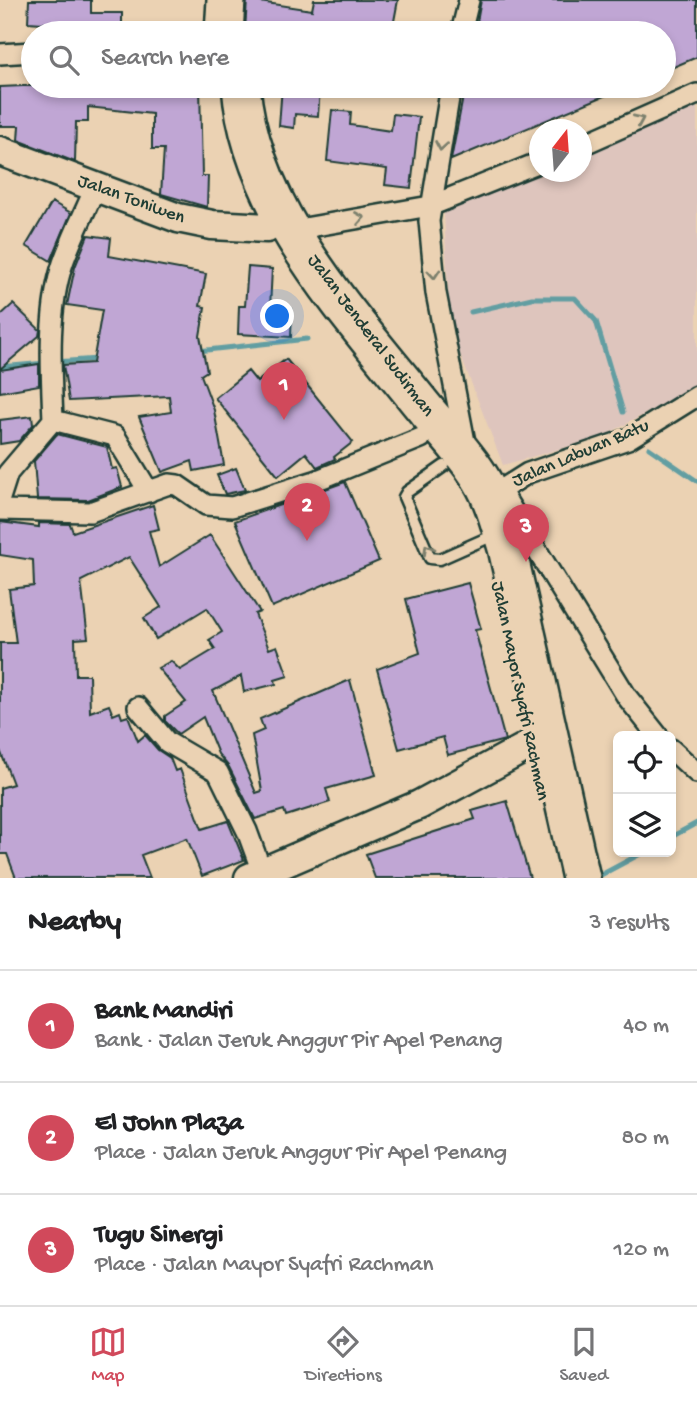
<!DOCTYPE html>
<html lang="en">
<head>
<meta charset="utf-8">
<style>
	:root { --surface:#fff; --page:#f2f2f2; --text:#202124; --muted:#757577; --line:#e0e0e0; --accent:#d1495b }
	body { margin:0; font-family:"Gochi Hand",sans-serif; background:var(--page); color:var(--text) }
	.controls { position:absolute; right:21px; bottom:21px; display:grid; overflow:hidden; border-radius:10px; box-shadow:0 4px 10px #0003 }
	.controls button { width:63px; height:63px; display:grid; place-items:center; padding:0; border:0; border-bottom:2px solid var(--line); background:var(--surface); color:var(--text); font:35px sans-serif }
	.compass { position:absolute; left:529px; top:119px; width:63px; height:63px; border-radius:50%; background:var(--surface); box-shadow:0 4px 10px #0003; rotate:17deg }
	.you { position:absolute; left:278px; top:317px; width:24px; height:24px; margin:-18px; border:5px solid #fff; border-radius:50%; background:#1a73e8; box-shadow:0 0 0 10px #1a73e833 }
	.badge { display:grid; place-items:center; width:46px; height:46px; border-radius:50%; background:var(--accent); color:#fff; font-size:23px; font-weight:700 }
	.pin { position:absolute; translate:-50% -58px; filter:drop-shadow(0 2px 4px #0008) }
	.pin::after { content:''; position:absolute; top:37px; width:24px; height:21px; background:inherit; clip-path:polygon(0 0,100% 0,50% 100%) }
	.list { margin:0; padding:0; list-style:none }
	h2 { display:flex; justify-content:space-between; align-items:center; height:91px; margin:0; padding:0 28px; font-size:30px }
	h2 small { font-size:23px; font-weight:400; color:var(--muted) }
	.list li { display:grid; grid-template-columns:46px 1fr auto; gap:21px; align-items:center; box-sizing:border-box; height:112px; padding:0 28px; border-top:2px solid var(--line) }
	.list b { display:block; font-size:26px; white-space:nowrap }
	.list p { margin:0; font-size:23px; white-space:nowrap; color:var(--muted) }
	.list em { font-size:23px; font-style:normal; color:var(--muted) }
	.icon { flex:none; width:38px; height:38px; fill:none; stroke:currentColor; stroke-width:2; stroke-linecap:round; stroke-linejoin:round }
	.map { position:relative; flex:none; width:697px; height:878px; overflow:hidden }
	.search { position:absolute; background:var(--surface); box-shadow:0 4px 10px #0003; left:21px; right:21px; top:21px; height:77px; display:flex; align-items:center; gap:18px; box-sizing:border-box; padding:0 24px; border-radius:38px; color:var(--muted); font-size:26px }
	.sheet { height:427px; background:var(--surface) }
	nav { display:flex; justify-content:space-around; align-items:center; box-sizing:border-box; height:98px; border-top:2px solid var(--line); background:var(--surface); font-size:19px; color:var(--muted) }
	nav a { display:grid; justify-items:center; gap:4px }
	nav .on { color:var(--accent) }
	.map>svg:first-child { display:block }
	.built { fill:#dec5bd }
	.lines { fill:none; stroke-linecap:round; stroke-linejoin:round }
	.stream { stroke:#629ea2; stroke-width:5 }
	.building { fill:#c0a6d4; stroke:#1f3d34; stroke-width:2 }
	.lane-casing { stroke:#1f3d34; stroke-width:15 }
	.street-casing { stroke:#1f3d34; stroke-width:24 }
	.secondary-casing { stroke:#1f3d34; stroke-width:33 }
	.highway-casing { stroke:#1f3d34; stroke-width:42 }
	.lane { stroke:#ebd2b3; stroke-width:10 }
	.street { stroke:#ebd2b3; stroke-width:19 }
	.secondary { stroke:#ebd2b3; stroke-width:28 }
	.highway { stroke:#ebd2b3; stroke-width:37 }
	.oneway { stroke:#7b806d }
	.labels { text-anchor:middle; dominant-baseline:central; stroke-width:7; stroke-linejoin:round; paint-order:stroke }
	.street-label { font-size:19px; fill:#1f3d34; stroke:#ebd2b3 }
</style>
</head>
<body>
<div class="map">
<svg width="697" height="878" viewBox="0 0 697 878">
	<rect width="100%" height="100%" fill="#ebd2b3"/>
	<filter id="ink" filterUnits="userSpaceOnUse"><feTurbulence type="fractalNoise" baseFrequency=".0143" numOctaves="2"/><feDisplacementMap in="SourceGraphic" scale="14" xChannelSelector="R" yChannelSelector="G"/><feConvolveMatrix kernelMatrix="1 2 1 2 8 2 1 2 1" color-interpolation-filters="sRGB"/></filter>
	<g filter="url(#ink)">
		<path class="built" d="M697,100v286l-95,51 -99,28 -53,-137 -6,-115 95,-43 43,2v-20z"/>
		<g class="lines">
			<path class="stream" d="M471,312l61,-14h43l21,23 27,91
				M198,351l109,-12
				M55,362l43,-3
				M0,367l46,-4
				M649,448l48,33
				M671,837l26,-14
				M599,876l45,-24"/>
		</g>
		<path class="building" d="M29,0h62v13h31v18h-64v-7l-30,-2z
			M247,0l65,10 2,-10h84l-6,32 -45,-8 -3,9 -99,-2z
			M481,0h216v57l-33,14v-38h-189z
			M23,86h177l2,90h6l-1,31 -46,-13 3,-45h-12v-35l-64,-7v15h-12l-1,40 -57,-22 1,-14h-19v-39z
			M282,86l38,2 -2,28 -23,-2 -1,14 -15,-2z
			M465,86h163l-177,74z
			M332,110l19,2 -1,13 41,6 2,-17 26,3 -8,71 -26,-3 2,-16 -60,-8z
			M52,202l19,11 -20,48 -25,-15z
			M88,235l23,3 -2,18 97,18 -6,32 5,1 -5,29 7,35 -6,4 13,35 10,55 -30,6 -2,-10 -30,11 -23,-55 32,-5 -2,-16 -100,5 -6,-36 30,-2 9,-53 -35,-5 8,-38z
			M248,267l24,2 -2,39 22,1 -1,28 -53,-3 1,-28h6z
			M13,304l27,26 -1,6 -39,33v-53z
			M286,359l67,83 -19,15 1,2 -18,8 -11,-14 -28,23 -63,-78 33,-27 9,11z
			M39,364v21l-39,7v-22z
			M32,416l1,9 -14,16 -19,3v-24z
			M57,434l50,13 5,22 5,-1 5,19 -34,13 -51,-1 -3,-38z
			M236,468l9,22 -20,4 -8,-19z
			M345,482l34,79 -107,46 -37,-86z
			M153,505l6,24 -10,2 10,36 51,-32 50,77 -5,2 14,35 8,-3 11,30 -13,4 1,4 -32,8 -3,-16 -28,15 43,102 6,-2 -10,-56 12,-5 -4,-11 90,-39 26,95 -50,14 4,13 -44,14 -2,-6 -29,9 -26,-52 -11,-13 -15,-37 -25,17 -13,-13v-5l21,-14 -28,-34 13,-7 9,9 35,-21 -6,-9 13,-8 -15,-24 -51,31 -12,-21 17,-11 -32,-50 -48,24 7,57 -13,1 1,36h13l1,37 19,-7 4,10 7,-3 2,6 6,-2 10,25 7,-6 13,15 12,8 5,13 5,-2 22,60 26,-8 16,39 -42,16 -15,-38 -46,17 9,23h-134l-9,-24h-7v-66l13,-4 -13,-34v-107h16l-7,-54 25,-3 -1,-26 -33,-5v-33l39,5v-4l31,1 3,8z
			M468,583l13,46 -6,1 30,110 -57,15 -5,-18 -44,12 -22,-80 43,-16 -14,-54z
			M507,801l23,77h-155l-9,-24 109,-35 -3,-8z"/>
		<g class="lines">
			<g class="lane-casing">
				<path id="lane" d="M444,466l-37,26 -3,5 26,61 10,1 45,-20"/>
			</g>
			<g class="street-casing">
				<path id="street" d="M461,33l8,-33
					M0,54l33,-2
					M451,86l-22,135 7,72 30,154
					M582,145l115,-51
					M293,230l137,-24 110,-44
					M53,420c-2,-50 -6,-109 10,-157 9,-26 22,-51 32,-75
					M53,420l62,16 34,56
					M500,490l127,207 31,39
					M501,490l27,-17 100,-34 69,-43
					M0,498l8,-25 45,-53
					M0,510l90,2 79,-28 8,1 29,20 26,2 83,-26 106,-43
					M138,707l29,35 51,30 29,59 15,41
					M671,749l26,24"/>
			</g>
			<g class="secondary-casing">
				<path id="secondary" d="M0,151l178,67 34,7 55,3
					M249,878l170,-73 111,-60"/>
			</g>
			<g class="highway-casing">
				<path id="highway" d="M224,33l2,-33
					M241,86c10,124 106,225 180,318 20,25 44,48 60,75 13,21 19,46 26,69l74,330"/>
			</g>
			<use href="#lane" class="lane"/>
			<use href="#street" class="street"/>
			<use href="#secondary" class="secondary"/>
			<use href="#highway" class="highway"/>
		</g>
		<defs><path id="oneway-chevron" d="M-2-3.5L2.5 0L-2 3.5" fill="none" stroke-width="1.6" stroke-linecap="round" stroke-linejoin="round" transform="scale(1.75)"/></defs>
		<g class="oneway">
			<use href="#oneway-chevron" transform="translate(639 120) rotate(-24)"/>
			<use href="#oneway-chevron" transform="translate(441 146) rotate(100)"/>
			<use href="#oneway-chevron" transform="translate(360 218) rotate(-10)"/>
			<use href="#oneway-chevron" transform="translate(434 274) rotate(85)"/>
			<use href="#oneway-chevron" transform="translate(428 549) rotate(-120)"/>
		</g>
	</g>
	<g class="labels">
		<g class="street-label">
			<text transform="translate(131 200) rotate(20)">Jalan Toniwen</text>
			<text transform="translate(370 336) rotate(53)">Jalan Jenderal Sudirman</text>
			<text transform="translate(581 454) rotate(-23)">Jalan Labuan Batu</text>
			<text transform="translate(519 691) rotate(78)">Jalan Mayor Syafri Rachman</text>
		</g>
	</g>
</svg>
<div class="controls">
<button><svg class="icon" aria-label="locate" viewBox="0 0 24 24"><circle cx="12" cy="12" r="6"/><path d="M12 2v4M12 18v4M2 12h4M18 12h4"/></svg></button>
<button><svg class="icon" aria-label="layers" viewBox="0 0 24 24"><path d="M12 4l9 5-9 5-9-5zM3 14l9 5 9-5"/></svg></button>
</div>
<svg class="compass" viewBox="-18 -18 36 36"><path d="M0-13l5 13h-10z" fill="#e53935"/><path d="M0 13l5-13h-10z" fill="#757577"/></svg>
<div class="you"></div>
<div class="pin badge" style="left:284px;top:420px">1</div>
<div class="pin badge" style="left:307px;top:541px">2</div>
<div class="pin badge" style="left:526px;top:562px">3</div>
<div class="search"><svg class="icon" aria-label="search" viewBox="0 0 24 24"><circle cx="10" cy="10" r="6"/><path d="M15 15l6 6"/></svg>Search here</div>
</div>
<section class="sheet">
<h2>Nearby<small>3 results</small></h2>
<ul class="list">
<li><span class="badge">1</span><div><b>Bank Mandiri</b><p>Bank · Jalan Jeruk Anggur Pir Apel Penang</p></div><em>40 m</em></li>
<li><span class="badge">2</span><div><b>El John Plaza</b><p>Place · Jalan Jeruk Anggur Pir Apel Penang</p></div><em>80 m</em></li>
<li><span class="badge">3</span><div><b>Tugu Sinergi</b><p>Place · Jalan Mayor Syafri Rachman</p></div><em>120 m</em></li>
</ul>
</section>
<nav>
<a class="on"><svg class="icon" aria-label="map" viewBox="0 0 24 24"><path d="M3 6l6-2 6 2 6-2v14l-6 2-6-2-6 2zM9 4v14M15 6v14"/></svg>Map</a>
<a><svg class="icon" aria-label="directions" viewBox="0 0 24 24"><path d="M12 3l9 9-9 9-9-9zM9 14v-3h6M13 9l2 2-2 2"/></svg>Directions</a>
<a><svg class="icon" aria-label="saved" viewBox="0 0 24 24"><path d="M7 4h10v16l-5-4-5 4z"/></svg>Saved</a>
</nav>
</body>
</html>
